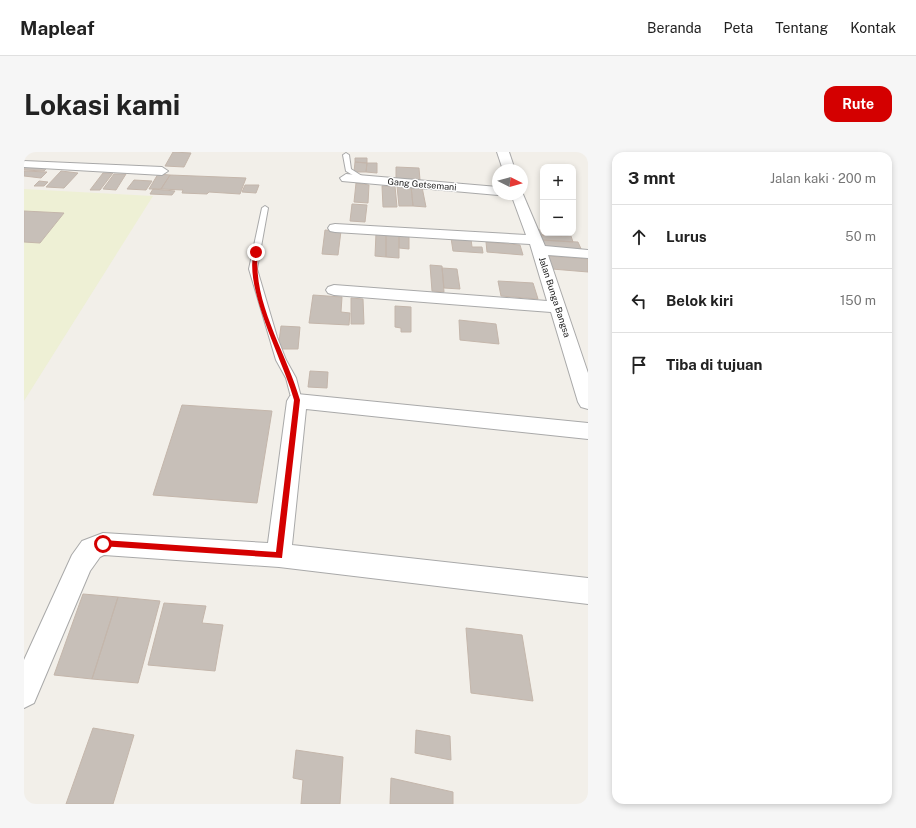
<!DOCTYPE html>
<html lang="id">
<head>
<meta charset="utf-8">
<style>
	:root { --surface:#fff; --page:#f6f6f6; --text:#222; --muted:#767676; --line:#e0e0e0; --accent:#d40000 }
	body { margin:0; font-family:"Public Sans",sans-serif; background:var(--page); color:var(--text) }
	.controls { position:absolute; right:12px; top:12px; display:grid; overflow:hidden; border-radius:8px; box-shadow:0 2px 6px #0003 }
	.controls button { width:36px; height:36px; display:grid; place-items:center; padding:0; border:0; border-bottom:1px solid var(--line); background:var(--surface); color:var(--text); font:20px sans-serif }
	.compass { position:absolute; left:468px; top:12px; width:36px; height:36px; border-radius:50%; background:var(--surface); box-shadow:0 2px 6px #0003; rotate:95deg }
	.stop { position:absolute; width:12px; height:12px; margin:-9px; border:3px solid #d40000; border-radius:50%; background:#fff }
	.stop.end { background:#d40000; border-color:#fff; box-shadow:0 1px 4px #0008 }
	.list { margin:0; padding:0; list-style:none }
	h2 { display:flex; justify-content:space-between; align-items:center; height:52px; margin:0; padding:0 16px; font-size:17px }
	h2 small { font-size:13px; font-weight:400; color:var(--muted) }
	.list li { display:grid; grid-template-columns:26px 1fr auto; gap:12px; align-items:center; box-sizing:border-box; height:64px; padding:0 16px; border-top:1px solid var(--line) }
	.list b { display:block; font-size:15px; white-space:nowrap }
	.list em { font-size:13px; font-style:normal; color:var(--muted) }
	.icon { flex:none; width:22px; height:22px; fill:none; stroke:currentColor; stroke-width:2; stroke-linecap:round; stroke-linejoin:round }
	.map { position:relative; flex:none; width:564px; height:652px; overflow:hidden; border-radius:12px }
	header { display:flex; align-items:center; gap:24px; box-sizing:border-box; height:56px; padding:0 20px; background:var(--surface); border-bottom:1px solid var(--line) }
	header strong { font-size:19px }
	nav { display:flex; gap:22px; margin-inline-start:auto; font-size:14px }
	.intro { display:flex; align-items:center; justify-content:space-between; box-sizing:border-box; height:96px; padding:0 24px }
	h1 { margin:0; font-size:28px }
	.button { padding:10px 18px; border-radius:12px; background:var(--accent); color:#fff; font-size:14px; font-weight:700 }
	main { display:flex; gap:24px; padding:0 24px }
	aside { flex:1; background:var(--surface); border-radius:12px; box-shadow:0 2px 6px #0003 }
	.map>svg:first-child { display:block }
	.farmland { fill:#eef0d5 }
	.building { fill:#c7bfb8; stroke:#c4b6ab }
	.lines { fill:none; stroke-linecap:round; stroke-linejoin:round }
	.lane-casing { stroke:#a9a9a9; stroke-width:2 }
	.street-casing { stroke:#a9a9a9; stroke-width:2 }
	.lane { fill:#fff; fill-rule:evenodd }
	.street { fill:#fff; fill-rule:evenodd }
	.route { fill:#d40000 }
	.labels { text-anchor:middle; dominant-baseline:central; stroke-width:3; stroke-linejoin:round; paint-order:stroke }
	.far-street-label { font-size:9px; fill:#222; stroke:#fff }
</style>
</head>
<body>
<header>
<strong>Mapleaf</strong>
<nav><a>Beranda</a><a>Peta</a><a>Tentang</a><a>Kontak</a></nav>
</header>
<div class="intro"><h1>Lokasi kami</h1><a class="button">Rute</a></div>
<main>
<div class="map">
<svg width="564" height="652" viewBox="0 0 564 652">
	<rect width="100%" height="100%" fill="#f2efe9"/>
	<path class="farmland" d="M0,37l129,7 -129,205z"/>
	<path class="building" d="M149,0l18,1 -7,14 -19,-1z
		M331,6h12v5l-12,-1z
		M331,10l12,1 -1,9h-12z
		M343,11h10v10l-11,-1z
		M0,14l24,1 -4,4 -20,-1z
		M372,15l23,1 1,12 -24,-1z
		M0,19l23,1 -6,6 -17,-2z
		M37,19l17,2 -14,15 -18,-1z
		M79,21h10l-13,17h-10z
		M90,22h12l-10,16 -13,-1z
		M134,22l12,1 -9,14h-12z
		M146,23l76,3 -6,16 -31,-2 -2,2 -25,-1 1,-3 -22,-1z
		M110,28l18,1 -6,9 -19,-1z
		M15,29l9,1 -4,4h-10z
		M332,31l13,2 -1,18 -14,-1z
		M221,33h14l-3,8 -14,-1z
		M358,34h13l2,21h-14z
		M373,34h14l2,20h-14z
		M387,34l11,1 4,20 -13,-1z
		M129,37l22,2 -3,4 -22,-1z
		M328,52l15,1 -2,17 -15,-1z
		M0,59l40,2 -24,30 -16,-1z
		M301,78l16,1 -3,24 -16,-1z
		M513,78h6v3h17l2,3 -23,-1z
		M352,81l10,1v23l-11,-1z
		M362,82l13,1v23l-13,-1z
		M375,83h10v14l-10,-1z
		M515,83l32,1 2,6 -32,-2z
		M427,86l20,1 1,8h10l1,6 -30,-2z
		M517,88l37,2 4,9 -38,-2z
		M462,90l34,3 3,10 -36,-3z
		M524,104l40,3v13l-36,-3z
		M406,113l12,1 2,26 -12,-1z
		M418,116l15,1 3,20 -16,-1z
		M474,129l35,2 5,16 -37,-3z
		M289,143l29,2 -1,15 9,1 -1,12 -40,-2z
		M327,146l12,1 1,25h-13z
		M371,154l16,1v25h-10v-4l-6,-1z
		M435,168l37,4 3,20 -39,-4z
		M257,174l19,1 -2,22h-20z
		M286,219l18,1 -1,16 -19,-1z
		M158,253l90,6 -15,92 -104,-8z
		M59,442l35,3 -26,82 -38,-4z
		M94,445l42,4 -22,82 -46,-4z
		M140,451l42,3 -4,17 21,2 -8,46 -67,-6z
		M442,476l56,7 11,66 -62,-8z
		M69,576l41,7 -21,69h-47z
		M392,578l34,6 1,24 -36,-7z
		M272,598l47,7 -3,47h-39l2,-24 -10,-2z
		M367,626l62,14v12h-63z"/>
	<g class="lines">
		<g class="lane-casing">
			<path id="lane" d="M322,1l3,2 2,14 14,9v2h-4l-15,-9 -3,-16z
				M241,54l3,2 -11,61 20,68 9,23 10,18 6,23 -5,4 -5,-4 -6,-23 -10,-18 -27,-91 13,-61z"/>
		</g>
		<g class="street-casing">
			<path id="street" d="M473,0h12l6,18h-12z
				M0,9l138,6 6,4 -6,4 -138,-8z
				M322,22l152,13v7h3l-3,1 -156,-14 -2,-3z
				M498,40l23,54 43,4v8l-40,-3 40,118v36l-7,-2 -3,-5 -27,-90 -217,-17 -6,-2 -2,-3 2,-3 6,-2 213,16 -17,-57 -195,-12 -5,-1 -2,-3 2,-3 5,-1 191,11 -15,-41h11z
				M273,242l291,29v16l-282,-30 -14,136 296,33v26l-309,-37 -175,-12 -4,2 -10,14 -56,132 -10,5v-48l48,-105 10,-14 21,-8 165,10 19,-142 3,-5z"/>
		</g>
		<use href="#lane" class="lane"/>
		<use href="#street" class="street"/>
	</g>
	<path class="route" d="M230,99l4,1c-6,51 29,101 42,148l-18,158 -182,-12 -1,-2 4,-4 173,12 18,-152c-10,-38 -51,-112 -40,-149z"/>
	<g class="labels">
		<g class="far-street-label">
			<text transform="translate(398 32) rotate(5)">Gang Getsemani</text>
			<text transform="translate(531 145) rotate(72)">Jalan Bunga Bangsa</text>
		</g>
	</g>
</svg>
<div class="controls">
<button>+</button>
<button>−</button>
</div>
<svg class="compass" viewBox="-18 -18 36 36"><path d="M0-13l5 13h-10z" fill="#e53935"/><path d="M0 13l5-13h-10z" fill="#767676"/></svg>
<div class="stop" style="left:79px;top:392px"></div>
<div class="stop end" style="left:232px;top:100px"></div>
</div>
<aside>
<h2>3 mnt<small>Jalan kaki · 200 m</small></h2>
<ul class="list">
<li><svg class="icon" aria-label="ahead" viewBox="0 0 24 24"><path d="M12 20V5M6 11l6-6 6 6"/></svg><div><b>Lurus</b></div><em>50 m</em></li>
<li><svg class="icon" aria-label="left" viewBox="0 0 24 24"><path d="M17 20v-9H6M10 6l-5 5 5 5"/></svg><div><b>Belok kiri</b></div><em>150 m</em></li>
<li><svg class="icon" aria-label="arrive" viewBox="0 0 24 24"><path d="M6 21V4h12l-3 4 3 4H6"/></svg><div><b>Tiba di tujuan</b></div></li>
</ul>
</aside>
</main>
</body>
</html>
